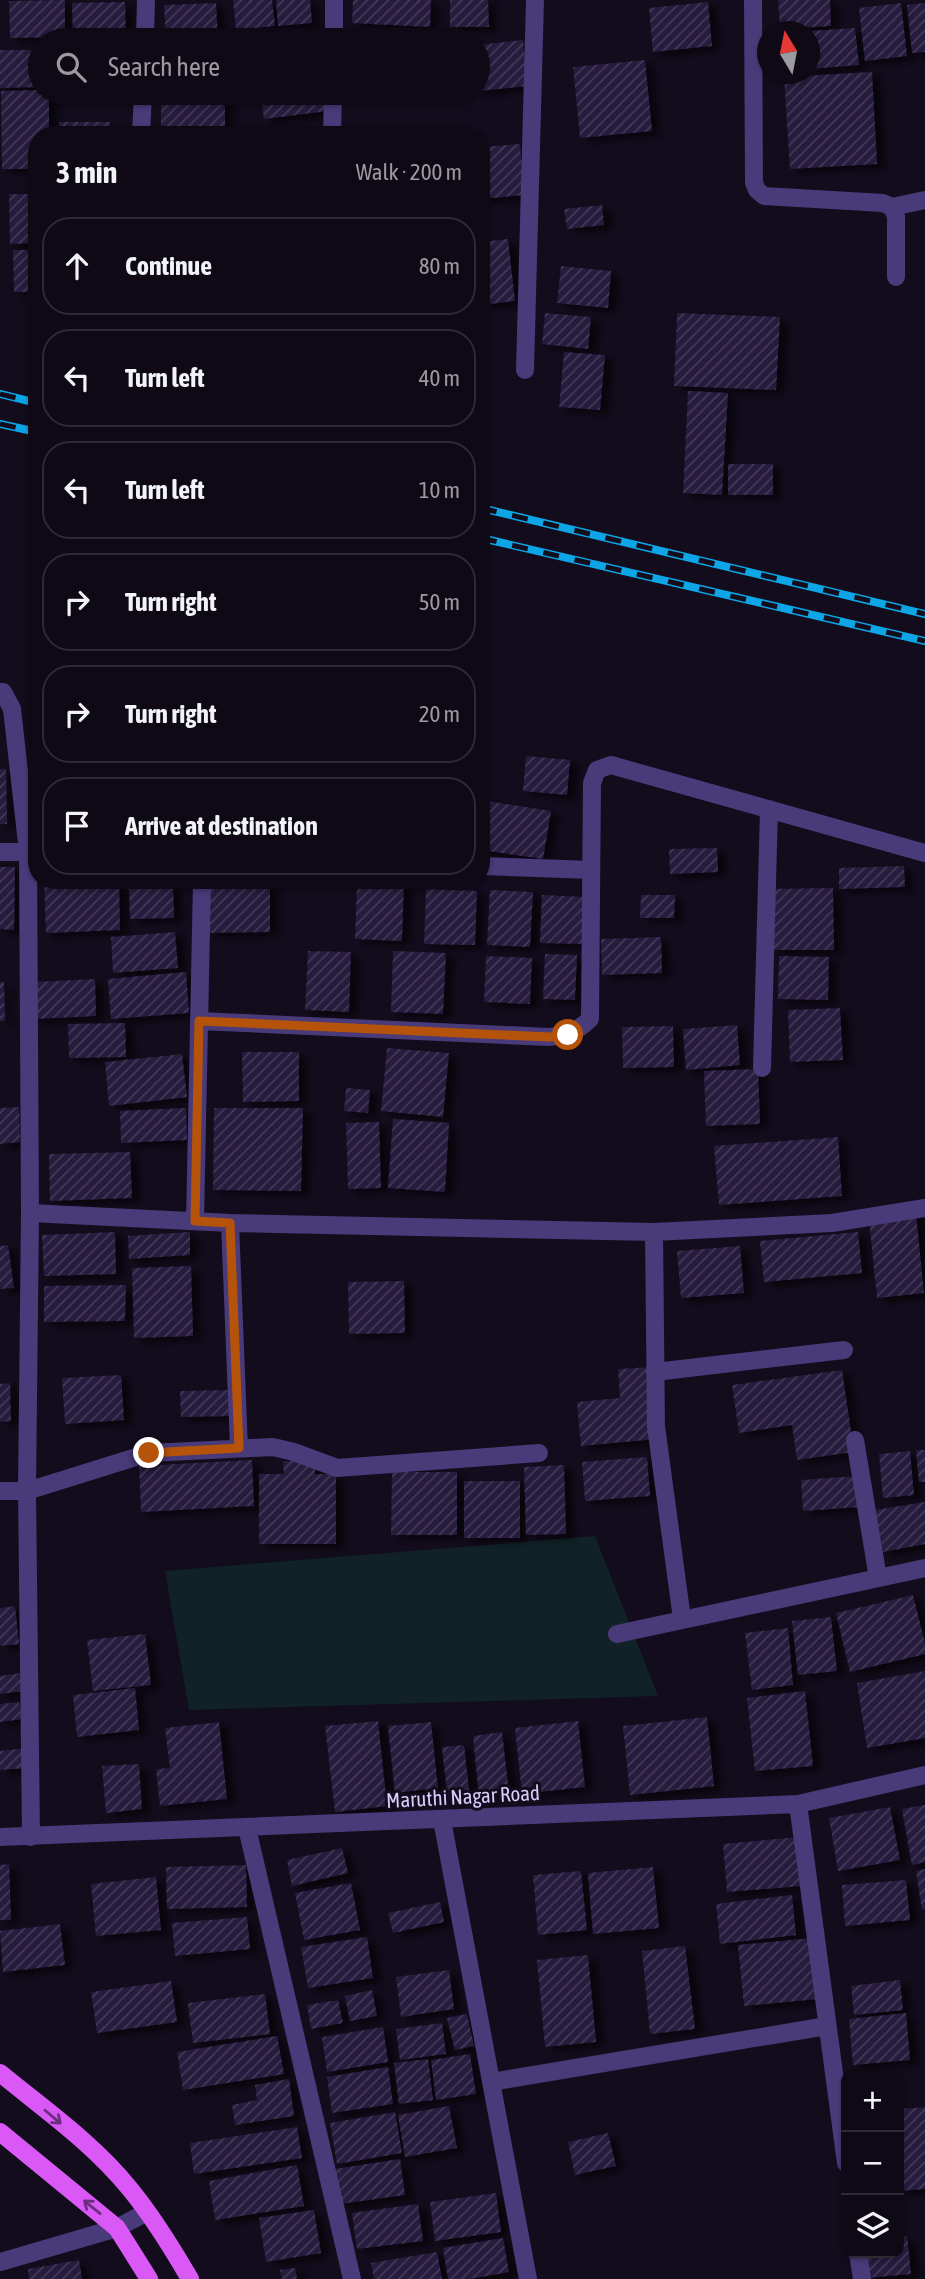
<!DOCTYPE html>
<html lang="en">
<head>
<meta charset="utf-8">
<style>
	:root { --surface:#0e0915; --page:#17121e; --text:#f1f3f6; --muted:#9b9aa0; --line:#2e2a34 }
	body { margin:0; font-family:"Asap Condensed",sans-serif; background:var(--page); color:var(--text) }
	.controls { position:absolute; right:21px; bottom:21px; display:grid; overflow:hidden; border-radius:14px; box-shadow:0 2px 5px #0004 }
	.controls button { width:63px; height:63px; display:grid; place-items:center; padding:0; border:0; border-bottom:2px solid var(--line); background:var(--surface); color:var(--text); font:35px sans-serif }
	.compass { position:absolute; left:757px; top:21px; width:63px; height:63px; border-radius:50%; background:var(--surface); box-shadow:0 2px 5px #0004; rotate:350deg }
	.stop { position:absolute; width:21px; height:21px; margin:-16px; border:5px solid #b45309; border-radius:50%; background:#fff }
	.stop.end { background:#b45309; border-color:#fff; box-shadow:0 2px 7px #0008 }
	.list { margin:0; padding:0; list-style:none }
	h2 { display:flex; justify-content:space-between; align-items:center; height:91px; margin:0; padding:0 28px; font-size:30px }
	h2 small { font-size:23px; font-weight:400; color:var(--muted) }
	.list li { display:grid; grid-template-columns:46px 1fr auto; gap:21px; align-items:center; box-sizing:border-box; height:98px; margin:0 14px 14px; padding:0 14px; border:2px solid var(--line); border-radius:28px }
	.list b { display:block; font-size:26px; white-space:nowrap }
	.list em { font-size:23px; font-style:normal; color:var(--muted) }
	.icon { flex:none; width:38px; height:38px; fill:none; stroke:currentColor; stroke-width:2; stroke-linecap:round; stroke-linejoin:round }
	.map { position:relative; flex:none; width:925px; height:2279px; overflow:hidden }
	.search { position:absolute; background:var(--surface); box-shadow:0 2px 5px #0004; left:28px; top:28px; width:462px; height:77px; display:flex; align-items:center; gap:18px; box-sizing:border-box; padding:0 24px; border-radius:38px; color:var(--muted); font-size:26px }
	.panel { position:absolute; background:var(--surface); box-shadow:0 2px 5px #0004; left:28px; top:126px; width:462px; height:763px; border-radius:28px }
	.map>svg:first-child { display:block }
	.green { fill:#102226 }
	.building { fill:url(#building-hatch); filter:url(#shadow) }
	.lines { fill:none; stroke-linecap:round; stroke-linejoin:round }
	.minor { stroke:#493a79; stroke-width:18 }
	.major { stroke:#da58f6; stroke-width:18 }
	.rail-casing { stroke:#0da5e6; stroke-width:8 }
	.rail { stroke:#120c1c; stroke-width:5; stroke-dasharray:16; stroke-linecap:butt }
	.oneway { stroke:#6c2e7e }
	.route { stroke:#b45309; stroke-width:9 }
	.labels { text-anchor:middle; dominant-baseline:central; stroke-width:6; stroke-linejoin:round; paint-order:stroke }
	.street-label { font-size:21px; fill:#dacbfc; stroke:#120c1c }
</style>
</head>
<body>
<div class="map">
<svg width="925" height="2279" viewBox="0 0 925 2279">
	<defs>
		<pattern id="building-hatch" width="6" height="6" patternUnits="userSpaceOnUse" patternTransform="scale(1.75)"><rect width="6" height="6" fill="#271a3c"/><path d="M-1 1l2-2M0 6l6-6M5 7l2-2" fill="none" stroke="#463a59"/></pattern>
		<filter id="shadow"><feDropShadow dx="8" dy="4.5" stdDeviation="3.5" flood-color="#0009"/></filter>
	</defs>
	<rect width="100%" height="100%" fill="#120c1c"/>
	<path class="green" d="M595,1536l63,160 -469,14 -24,-139z"/>
	<path class="building" d="M65,0v37l-55,1 -1,-37z
		M233,0h39l3,26 -39,4z
		M276,0h34l2,23 -34,3z
		M353,0h78l-1,27 -78,-4z
		M450,0h38l1,27h-39z
		M778,0h52l1,26 -51,3z
		M125,2l1,36 -53,1 -1,-36z
		M708,2l4,44 -59,6 -4,-44z
		M216,3l2,37h-52l-2,-35z
		M901,3l6,53 -42,5 -6,-53z
		M925,3v49l-13,1 -5,-48z
		M855,28l4,37 -49,4v-38z
		M311,32l1,8h-51l-1,-3z
		M523,40l5,46 -50,5v-46z
		M0,50h40v37l-40,1z
		M645,60l7,71 -72,7 -7,-71z
		M872,72l5,92 -87,5 -6,-92z
		M40,90v3h9v42h-12v34h-35l-1,-78z
		M161,93h64v36l-64,1z
		M261,93h65l2,18 -64,8z
		M59,122h51v13h-51z
		M520,144l4,51 -43,4v-52z
		M9,194h28v49l-27,1z
		M602,205l2,20 -37,4 -3,-20z
		M508,239l7,62 -34,4v-63z
		M13,250h24v42h-23z
		M561,266l50,5 -3,37 -51,-5z
		M545,313l46,4 -3,32 -46,-5z
		M677,313l103,4 -4,73 -102,-4z
		M564,352l41,3 -5,55 -41,-3z
		M688,391l40,2 -6,102 -39,-2z
		M728,464h45v31h-45z
		M526,756l44,4 -3,35 -44,-4z
		M0,769h6l1,55h-7z
		M481,800l70,11 -8,48 -62,-9z
		M717,848l1,24 -48,2 -1,-25z
		M904,866l1,21 -66,2v-21z
		M0,867h15l-1,63 -14,-1z
		M44,880h75l1,50 -74,3z
		M129,880h44l1,38 -44,1z
		M207,880h63v52l-62,1z
		M357,881l47,1 -2,59 -47,-2z
		M833,888l1,62h-63l-1,-61z
		M426,889l51,2 -2,54 -51,-1z
		M490,890l43,2 -3,55 -43,-2z
		M542,895l46,2 -2,47 -46,-1z
		M641,895h34l-1,23h-34z
		M175,932l3,36 -65,5 -2,-36z
		M661,937l1,36 -60,2 -1,-36z
		M308,951l43,1 -2,60 -44,-2z
		M393,951l53,2 -3,61 -52,-2z
		M545,954l32,1 -2,45 -32,-1z
		M486,956l46,2 -2,46 -46,-2z
		M779,956l50,1 -1,43 -50,-1z
		M186,972l3,41 -78,6 -3,-40z
		M95,979l1,37 -63,3 -1,-37z
		M0,982h4l1,39h-5z
		M840,1008l3,52 -53,2 -2,-52z
		M125,1023l1,34 -57,1 -1,-34z
		M737,1025l3,40 -54,5 -3,-41z
		M673,1026l1,41 -51,1 -1,-41z
		M387,1048l62,5 -6,64 -62,-6z
		M242,1052h57v49l-56,1z
		M182,1054l5,43 -78,9 -4,-44z
		M758,1069l2,55 -54,2 -2,-55z
		M346,1088l24,2 -2,23 -24,-2z
		M19,1107l1,35 -20,2v-36z
		M186,1108l1,32 -66,3 -1,-32z
		M214,1108h89l-2,83 -88,-1z
		M393,1119l56,4 -4,69 -57,-4z
		M379,1122l2,66 -33,1 -2,-66z
		M838,1137l4,59 -123,9 -5,-59z
		M130,1152l2,46 -82,3 -1,-47z
		M915,1204l9,89 -47,5 -9,-89z
		M115,1232l1,42 -72,2 -2,-41z
		M190,1232v23l-61,4 -1,-23z
		M858,1232l4,41 -98,9 -4,-41z
		M8,1245l6,43 -14,1v-43z
		M740,1246l4,47 -63,5 -4,-47z
		M191,1266l2,70 -59,2 -2,-70z
		M404,1281l1,52 -56,1 -1,-52z
		M126,1285l-1,36 -81,1v-36z
		M651,1367l6,72 -76,7 -4,-44 43,-4 -2,-29z
		M842,1370l12,82 -57,8 -5,-35 -53,8 -7,-48z
		M121,1375l3,45 -59,4 -3,-46z
		M10,1383l1,38 -11,1v-38z
		M232,1390v26l-51,1 -1,-26z
		M916,1450h9v32h-6z
		M910,1451l4,44 -31,3 -4,-44z
		M647,1457l3,39 -65,5 -3,-39z
		M252,1460l2,46 -113,6 -2,-46z
		M283,1461h32v13h21v70h-77v-70h25z
		M564,1465l2,69 -40,1 -2,-68z
		M392,1472h65v63h-66z
		M857,1476l2,31 -56,4 -2,-31z
		M464,1481h56v57h-56z
		M925,1502v42l-42,8 -8,-42z
		M913,1595l12,48v11l-75,18 -14,-59z
		M15,1606l4,38 -19,2v-38z
		M831,1617l6,54 -39,4 -6,-54z
		M788,1628l5,57 -41,5 -7,-57z
		M145,1634l6,51 -58,6 -6,-51z
		M925,1671v67l-58,10 -10,-65z
		M21,1673l3,18 -24,3v-18z
		M135,1688l4,42 -62,7 -4,-42z
		M805,1691l8,75 -58,5 -8,-73z
		M19,1702l3,17 -22,3v-18z
		M707,1717l7,69 -84,9 -7,-69z
		M378,1721l9,85 -52,6 -10,-86z
		M578,1721l7,66 -63,7 -7,-66z
		M219,1722l8,77 -67,7 -4,-37 14,-1 -5,-40z
		M431,1722l7,66 -43,5 -7,-67z
		M502,1732l7,61 -30,3 -6,-60z
		M464,1745l6,53 -22,3 -6,-54z
		M27,1748l2,20 -29,2v-19z
		M139,1764l3,45 -36,4 -4,-47z
		M925,1805v57l-13,3 -10,-56z
		M890,1807l10,53 -62,11 -9,-53z
		M799,1837l4,49 -76,6 -4,-48z
		M342,1848l6,25 -56,13 -5,-26z
		M9,1864l2,56h-11v-55z
		M246,1865l1,42 -80,2 -1,-42z
		M653,1867l6,61 -66,6 -5,-61z
		M925,1869v40l-3,1 -6,-39z
		M581,1871l6,59 -49,5 -5,-60z
		M156,1877l5,53 -65,6 -5,-52z
		M906,1880l4,40 -65,6 -3,-41z
		M351,1883l9,47 -56,10 -9,-47z
		M792,1895l4,40 -76,9 -4,-40z
		M440,1902l4,20 -51,11 -5,-20z
		M247,1917l3,32 -75,7 -3,-33z
		M60,1924l5,41 -62,7 -3,-41z
		M367,1937l6,41 -65,10 -7,-41z
		M813,1938l5,61 -74,7 -6,-61z
		M685,1946l10,83 -45,5 -8,-83z
		M588,1955l8,87 -51,5 -8,-87z
		M449,1970l5,39 -53,8 -5,-40z
		M900,1980l3,30 -49,5 -3,-29z
		M171,1981l6,41 -80,11 -6,-41z
		M372,1990l5,26 -27,5 -5,-25z
		M265,1994l5,40 -77,9 -5,-40z
		M338,2000l5,23 -32,6 -4,-24z
		M906,2013l4,47 -57,5 -4,-46z
		M467,2014l7,32 -19,4 -8,-32z
		M442,2023l4,31 -46,6 -4,-31z
		M383,2027l5,35 -61,10 -5,-35z
		M277,2036l7,38 -101,16 -6,-38z
		M470,2054l6,40 -40,6 -5,-40z
		M428,2059l5,41 -34,4 -5,-41z
		M388,2067l5,37 -61,9 -5,-36z
		M289,2079l5,37 -59,9 -3,-20 25,-5 -2,-15z
		M449,2106l8,42 -52,9 -7,-42z
		M925,2107v82l-26,2v-82z
		M395,2112l7,41 -65,11 -7,-41z
		M297,2127l5,31 -108,16 -4,-31z
		M608,2133l8,33 -41,9 -7,-33z
		M400,2159l5,36 -65,9 -5,-35z
		M297,2165l7,41 -89,14 -6,-39z
		M496,2193l5,39 -66,9 -5,-39z
		M418,2204l5,37 -66,8 -5,-36z
		M314,2210l7,43 -55,9 -7,-44z
		M907,2236l4,38 -45,4 -2,-25h35v-16z
		M503,2238l6,34 -39,7h-22l-5,-31z
		M437,2252l5,27h-68l-3,-16z
		M79,2260l3,19h-53l-1,-10z
		M295,2268l2,11h-15l-2,-9z"/>
	<g class="lines">
		<path class="minor" d="M753,0l1,183 3,7 7,6 119,7 9,4 4,9v61
			M145,40l1,-40
			M334,40v-40
			M141,135l2,-42
			M332,135l1,-42
			M892,207l33,-7
			M525,370l10,-370
			M0,692h3l9,17 16,143 2,361 -3,278 4,346
			M0,852h37
			M481,866l110,4
			M199,1021l350,16c18,-2 28,-5 41,-18l2,-236 5,-13 14,-5 314,88
			M762,1068l7,-259
			M30,1213l200,10 424,9 178,-9 93,-15
			M195,1221l7,-341
			M230,1223l9,225
			M654,1232l2,194 26,193
			M655,1372l189,-22
			M855,1440l23,138
			M0,1491h27l122,-38 124,-6 21,5 43,16 202,-15
			M617,1634l308,-66
			M798,1804l48,359
			M442,1820l86,459
			M247,1828l105,451
			M0,1837l798,-33 127,-29
			M491,2082l336,-56
			M858,2253l4,26
			M0,2262l117,-34 30,-16"/>
		<path class="major" d="M0,2073c44,36 94,71 130,116 23,28 42,59 60,90
			M0,2132l117,96 32,51"/>
		<g class="rail-casing">
			<path id="rail" d="M0,394l37,9
				M0,424l37,8
				M481,508l444,106
				M481,538l444,103"/>
		</g>
		<use href="#rail" class="rail"/>
	</g>
	<defs><path id="oneway-shaft" d="M-6 0H5M1.5-3L5.5 0L1.5 3" fill="none" stroke-width="1.6" stroke-linecap="round" stroke-linejoin="round" transform="scale(1.75)"/></defs>
	<g class="oneway">
		<use href="#oneway-shaft" transform="translate(53 2117) rotate(40)"/>
		<use href="#oneway-shaft" transform="translate(92 2207) rotate(-141)"/>
	</g>
	<g class="lines">
		<path class="route" d="M149,1453l90,-5 -9,-225 -35,-2 4,-200 350,16 19,-2"/>
	</g>
	<g class="labels">
		<g class="street-label">
			<text transform="translate(463 1796) rotate(-3)">Maruthi Nagar Road</text>
		</g>
	</g>
</svg>
<div class="controls">
<button>+</button>
<button>−</button>
<button><svg class="icon" aria-label="layers" viewBox="0 0 24 24"><path d="M12 4l9 5-9 5-9-5zM3 14l9 5 9-5"/></svg></button>
</div>
<svg class="compass" viewBox="-18 -18 36 36"><path d="M0-13l5 13h-10z" fill="#e53935"/><path d="M0 13l5-13h-10z" fill="#9b9aa0"/></svg>
<div class="stop" style="left:568px;top:1035px"></div>
<div class="stop end" style="left:149px;top:1453px"></div>
<div class="search"><svg class="icon" aria-label="search" viewBox="0 0 24 24"><circle cx="10" cy="10" r="6"/><path d="M15 15l6 6"/></svg>Search here</div>
<section class="panel">
<h2>3 min<small>Walk · 200 m</small></h2>
<ul class="list">
<li><svg class="icon" aria-label="ahead" viewBox="0 0 24 24"><path d="M12 20V5M6 11l6-6 6 6"/></svg><div><b>Continue</b></div><em>80 m</em></li>
<li><svg class="icon" aria-label="left" viewBox="0 0 24 24"><path d="M17 20v-9H6M10 6l-5 5 5 5"/></svg><div><b>Turn left</b></div><em>40 m</em></li>
<li><svg class="icon" aria-label="left" viewBox="0 0 24 24"><path d="M17 20v-9H6M10 6l-5 5 5 5"/></svg><div><b>Turn left</b></div><em>10 m</em></li>
<li><svg class="icon" aria-label="right" viewBox="0 0 24 24"><path d="M7 20v-9h11M14 6l5 5-5 5"/></svg><div><b>Turn right</b></div><em>50 m</em></li>
<li><svg class="icon" aria-label="right" viewBox="0 0 24 24"><path d="M7 20v-9h11M14 6l5 5-5 5"/></svg><div><b>Turn right</b></div><em>20 m</em></li>
<li><svg class="icon" aria-label="arrive" viewBox="0 0 24 24"><path d="M6 21V4h12l-3 4 3 4H6"/></svg><div><b>Arrive at destination</b></div></li>
</ul>
</section>
</div>
</body>
</html>
